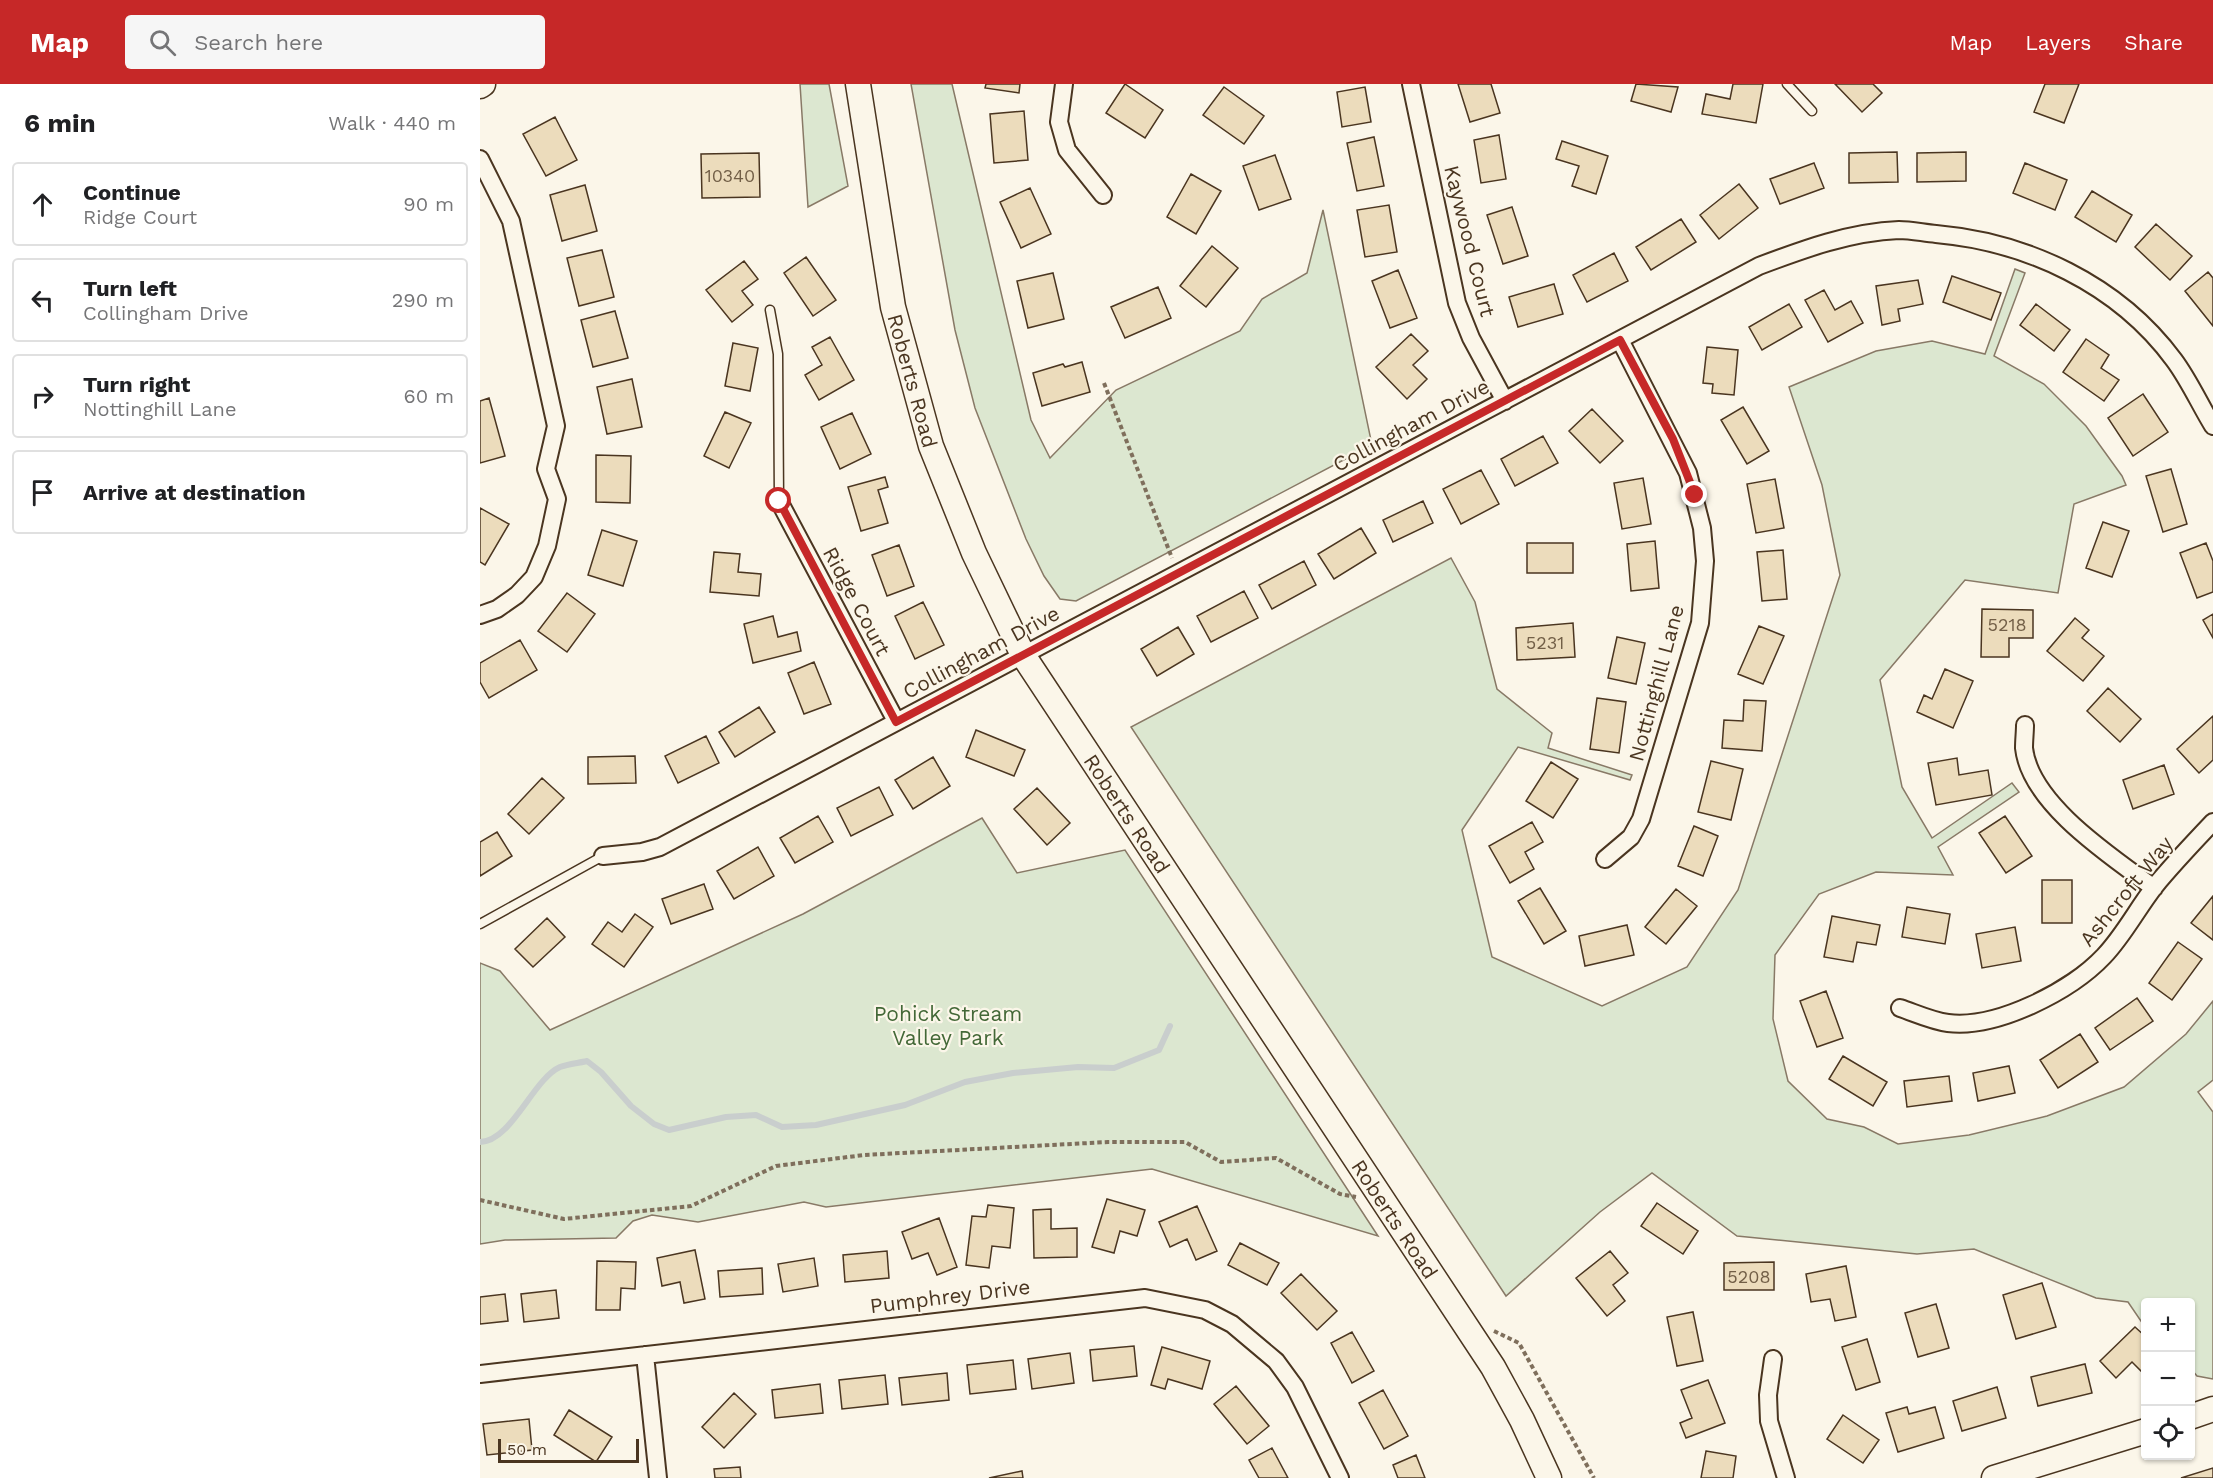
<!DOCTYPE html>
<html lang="en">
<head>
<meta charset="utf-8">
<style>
	:root { --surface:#fff; --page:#f6f6f6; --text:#202124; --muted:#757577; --line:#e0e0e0; --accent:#c62828 }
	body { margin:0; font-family:"Work Sans",sans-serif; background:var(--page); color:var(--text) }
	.controls { position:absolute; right:18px; bottom:18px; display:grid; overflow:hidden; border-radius:6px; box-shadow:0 2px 4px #0004 }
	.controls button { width:54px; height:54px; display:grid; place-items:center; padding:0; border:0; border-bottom:2px solid var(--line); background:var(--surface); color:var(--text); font:30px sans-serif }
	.scale { position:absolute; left:18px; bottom:15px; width:141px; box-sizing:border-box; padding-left:6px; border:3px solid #4a3520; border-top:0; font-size:16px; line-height:21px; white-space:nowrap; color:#4a3520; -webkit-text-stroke:4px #fbf6e9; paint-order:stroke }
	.stop { position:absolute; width:18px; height:18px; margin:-14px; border:4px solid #c62828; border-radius:50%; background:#fff }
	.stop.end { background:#c62828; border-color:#fff; box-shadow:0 2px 6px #0008 }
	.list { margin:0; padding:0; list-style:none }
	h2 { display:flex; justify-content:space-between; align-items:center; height:78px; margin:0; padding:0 24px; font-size:26px }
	h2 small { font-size:20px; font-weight:400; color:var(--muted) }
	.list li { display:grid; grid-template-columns:39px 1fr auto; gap:18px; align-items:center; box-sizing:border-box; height:84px; margin:0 12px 12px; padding:0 12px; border:2px solid var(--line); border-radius:6px }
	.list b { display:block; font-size:22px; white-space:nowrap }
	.list p { margin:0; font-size:20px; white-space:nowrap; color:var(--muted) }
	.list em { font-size:20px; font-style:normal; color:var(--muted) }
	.icon { flex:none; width:33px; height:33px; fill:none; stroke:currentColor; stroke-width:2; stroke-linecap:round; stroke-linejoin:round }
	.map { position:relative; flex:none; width:1733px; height:1394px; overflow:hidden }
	header { display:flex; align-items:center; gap:36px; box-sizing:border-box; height:84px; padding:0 30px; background:var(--accent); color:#fff }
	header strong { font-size:28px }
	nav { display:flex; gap:33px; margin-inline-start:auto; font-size:21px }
	.search { width:420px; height:54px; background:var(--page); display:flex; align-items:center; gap:15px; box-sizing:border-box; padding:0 21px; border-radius:6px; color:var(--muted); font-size:22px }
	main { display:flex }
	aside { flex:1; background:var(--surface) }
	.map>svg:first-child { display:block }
	.green { fill:#dce7d0; stroke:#887966; stroke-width:1.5 }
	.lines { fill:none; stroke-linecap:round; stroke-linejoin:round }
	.stream { stroke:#c9cecd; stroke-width:6 }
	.building { fill:#ecdcbc; stroke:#4a3520; stroke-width:1.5 }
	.lane-casing { stroke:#4a3520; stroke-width:11 }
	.street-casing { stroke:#4a3520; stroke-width:20 }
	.secondary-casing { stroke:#4a3520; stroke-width:27 }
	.path { stroke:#7f6f5c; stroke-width:4; stroke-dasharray:4.5 3; stroke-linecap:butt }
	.lane { stroke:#fbf6e9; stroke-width:8 }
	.street { stroke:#fbf6e9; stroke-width:16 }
	.secondary { stroke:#fbf6e9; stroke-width:24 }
	.route { stroke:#c62828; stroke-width:8 }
	.labels { text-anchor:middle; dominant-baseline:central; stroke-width:4.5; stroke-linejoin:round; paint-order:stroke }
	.number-label { font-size:18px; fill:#725f47 }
	.street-label { font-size:21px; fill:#4a3520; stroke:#fbf6e9 }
	.park-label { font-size:21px; fill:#436837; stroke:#fbf6e9 }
</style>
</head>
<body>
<header>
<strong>Map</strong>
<div class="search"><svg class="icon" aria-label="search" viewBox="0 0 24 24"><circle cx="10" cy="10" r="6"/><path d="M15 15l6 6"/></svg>Search here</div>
<nav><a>Map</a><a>Layers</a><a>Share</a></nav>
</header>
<main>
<aside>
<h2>6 min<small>Walk · 440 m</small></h2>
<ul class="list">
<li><svg class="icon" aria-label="ahead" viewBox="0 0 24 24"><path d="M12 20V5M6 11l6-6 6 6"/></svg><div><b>Continue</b><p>Ridge Court</p></div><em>90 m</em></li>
<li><svg class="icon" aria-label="left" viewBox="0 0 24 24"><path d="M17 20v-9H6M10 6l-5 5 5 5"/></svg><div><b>Turn left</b><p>Collingham Drive</p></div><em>290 m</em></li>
<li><svg class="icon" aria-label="right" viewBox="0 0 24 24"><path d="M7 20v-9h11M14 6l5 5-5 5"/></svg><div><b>Turn right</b><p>Nottinghill Lane</p></div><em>60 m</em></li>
<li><svg class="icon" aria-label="arrive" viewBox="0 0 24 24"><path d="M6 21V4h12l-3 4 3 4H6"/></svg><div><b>Arrive at destination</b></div></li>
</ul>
</aside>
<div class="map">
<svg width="1733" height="1394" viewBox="0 0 1733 1394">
	<rect width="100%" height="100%" fill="#fbf6e9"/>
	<path class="green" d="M320,0h29l19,102 -40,21z
		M431,0h41l79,336 19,38 66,-68 124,-59 22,-32 45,-26 16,-63 49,235 -296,156 -16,-2 -16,-23 -18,-37 -51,-131 -20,-78z
		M1535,185l10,4 -31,83 50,28 42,42 36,50 4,9 -52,19 -16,89 -93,-13 -85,100 22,107 30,51 80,-55 7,9 -81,55 15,28 -77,-3 -57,22 -44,61 -2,64 15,62 39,38 37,8 34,17 71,-9 78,-19 77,-29 62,-53 27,-33v79l-15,12 15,20v267l-16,-3 -6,-7 -1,-67h-44l-1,25 -17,-25 -32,-4 -122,-49 -57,5 -180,-18 -85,-63 -52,39 -94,84 -375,-569 320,-169 24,44 22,87 55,44 -4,15 84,27 -2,5 -112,-33 -56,83 30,127 110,49 85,-39 51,-77 102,-315 -18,-90 -33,-98 87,-36 56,-10 53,13z
		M502,734l35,55 108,-23 253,386 -226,-67 -326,38 -22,-5 -106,20 -46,-7 -19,6 -17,17 -111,2 -25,4v-281l20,8 50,59 253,-116z"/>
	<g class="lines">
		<path class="stream" d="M0,1058c31,0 53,-63 80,-75 8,-3 19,-4 27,-6l14,11 30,34 23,18 15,6 57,-13 30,-2 26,12 34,-2 89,-20 60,-23 48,-9 65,-6 36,1 45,-18 11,-24"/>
	</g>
	<path class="building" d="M506,0h34l-1,9 -34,-5z
		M645,0l38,26 -18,28 -39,-25z
		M978,0h33l9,29 -30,9z
		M1156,0l42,3 -7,25 -40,-11z
		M1253,0h30l-7,39 -54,-9 4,-20 24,5z
		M1355,0h38l9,9 -20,19z
		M1565,0h34l-15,39 -30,-11z
		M744,3l40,29 -20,28 -41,-29z
		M885,3l6,35 -29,5 -5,-35z
		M544,27l4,49 -34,3 -4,-49z
		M75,33l22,43 -31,16 -23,-42z
		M1019,51l7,44 -25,4 -7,-43z
		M894,53l10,49 -27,5 -10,-48z
		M1082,57l46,15 -12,38 -24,-8 7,-20 -23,-7z
		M1417,68l1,30 -49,1v-30z
		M1486,68v29l-49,1v-29z
		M279,69l1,44 -58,1 -1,-44z
		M795,71l16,44 -32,11 -16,-44z
		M1334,79l10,25 -44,16 -10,-25z
		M1545,79l42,17 -12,30 -42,-17z
		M711,90l30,17 -25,43 -29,-17z
		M1259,100l19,24 -39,31 -19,-24z
		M105,101l12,46 -35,10 -12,-46z
		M550,104l21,46 -30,14 -21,-46z
		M1612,107l40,24 -16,27 -41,-25z
		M909,121l8,47 -32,5 -8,-47z
		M1032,123l16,49 -25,8 -16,-49z
		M1201,135l15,23 -45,28 -15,-23z
		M1676,140l36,32 -22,24 -35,-33z
		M732,162l26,22 -32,39 -26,-21z
		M122,166l12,47 -35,9 -12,-48z
		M1134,169l14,28 -41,21 -14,-27z
		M326,173l30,43 -23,16 -29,-43z
		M264,177l14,18 -16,12 11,14 -21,17 -26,-32z
		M918,186l19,48 -27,10 -18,-47z
		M1728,188l5,6v48l-28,-35z
		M573,189l11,46 -36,9 -11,-47z
		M1472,192l49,17 -10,27 -48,-18z
		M1438,196l5,24 -25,5 2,12 -18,4 -6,-39z
		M1074,200l9,30 -45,13 -9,-30z
		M678,203l13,31 -46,20 -14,-31z
		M1344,206l11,20 16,-9 12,22 -35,19 -23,-42z
		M1309,220l13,23 -40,23 -13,-23z
		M1556,220l34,26 -16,21 -34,-26z
		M135,227l13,47 -35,9 -12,-47z
		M931,250l17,17 -15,14 14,14 -20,20 -31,-32z
		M350,253l24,43 -35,20 -14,-25 17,-10 -10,-18z
		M1606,255l23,16 -8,13 18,12 -15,21 -41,-29z
		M253,259l25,5 -8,43 -25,-5z
		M1227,263l31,3 -4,45 -22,-2 1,-9 -10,-1z
		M602,278l8,30 -48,14 -9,-33 30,-9 2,3z
		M152,295l10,48 -35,7 -10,-47z
		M1663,310l25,38 -35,24 -25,-38z
		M9,314l16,58 -25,7v-62z
		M1263,323l26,44 -22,13 -26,-44z
		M1112,325l31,32 -23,22 -31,-32z
		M245,328l26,11 -22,45 -25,-12z
		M372,329l19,41 -31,15 -19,-42z
		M1063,352l15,27 -43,23 -14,-27z
		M116,371l35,1 -1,47 -34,-1z
		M1691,385l16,55 -24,8 -17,-56z
		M1001,386l18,34 -38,20 -18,-35z
		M405,393l3,10 -10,3 10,33 -27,8 -13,-44z
		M1163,394l8,46 -29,5 -8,-46z
		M1295,395l9,49 -28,5 -9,-49z
		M943,417l10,22 -40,19 -10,-22z
		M0,424l29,16 -24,41 -5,-3z
		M1623,438l26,9 -17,46 -26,-9z
		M881,444l15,25 -42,26 -16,-25z
		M122,446l35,11 -14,45 -35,-11z
		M1175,457l4,47 -28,3 -4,-47z
		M1047,459h46v30h-46z
		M1726,459l7,18v31l-16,6 -17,-45z
		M419,461l15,41 -27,10 -15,-41z
		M1303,466l4,49 -25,2 -5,-49z
		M234,468l26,2 -2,18 23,2 -2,22 -49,-4z
		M824,477l12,24 -44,24 -13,-24z
		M764,507l14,27 -47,24 -14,-26z
		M87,509l28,21 -28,38 -29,-21z
		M443,518l21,43 -29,14 -20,-43z
		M1502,525l51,1v28h-24v19h-28z
		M1733,530v24l-10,-18z
		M293,532l5,21 19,-5 4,19 -48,12 -9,-39z
		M1595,534l14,12 -7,8 22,18 -21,25 -36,-30z
		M1093,539l2,34 -58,3 -1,-32z
		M1279,542l25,10 -21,48 -25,-10z
		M698,543l16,27 -37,22 -16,-27z
		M1137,553l28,6 -9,41 -28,-6z
		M40,556l17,30 -48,28 -9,-16v-19z
		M334,578l17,42 -27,10 -16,-41z
		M1465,585l28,12 -20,47 -36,-16 7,-17 8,4z
		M1628,604l33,31 -21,23 -33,-31z
		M1117,614l29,4 -7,51 -29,-4z
		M1264,616l22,1 -4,50 -40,-3 2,-28 19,1z
		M279,623l16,25 -40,25 -16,-25z
		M1733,632v44l-14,13 -22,-24z
		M496,646l49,20 -11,26 -48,-19z
		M226,652l13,27 -41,20 -13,-27z
		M155,672l1,27 -48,1v-27z
		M453,673l17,29 -37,23 -18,-29z
		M1477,674l2,17 29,-5 4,25 -56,10 -8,-42z
		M1231,677l32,8 -12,51 -33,-8z
		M1071,678l27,17 -25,39 -27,-17z
		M1684,681l10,29 -41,15 -10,-29z
		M62,694l22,20 -35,36 -21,-20z
		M399,703l14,28 -42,21 -14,-28z
		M557,704l33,35 -23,22 -33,-36z
		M338,732l15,26 -38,21 -15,-25z
		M1525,732l27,40 -26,17 -27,-40z
		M1052,738l11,20 -18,10 9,17 -24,14 -21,-37z
		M1214,742l24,10 -15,40 -25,-10z
		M17,748l15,24 -32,20v-34z
		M278,763l16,29 -40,23 -17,-28z
		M1562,796h30v43h-30z
		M224,800l9,25 -42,15 -9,-25z
		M1060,804l26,43 -22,13 -26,-43z
		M1196,805l21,17 -31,38 -21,-17z
		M1733,812v44l-22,-17z
		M1427,823l43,7 -5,30 -43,-7z
		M155,830l18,13 -29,40 -32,-23 16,-22 14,10z
		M1352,832l48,9 -4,20 -19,-3 -4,20 -29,-5z
		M67,834l18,19 -32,30 -18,-18z
		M1147,841l7,30 -49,11 -6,-30z
		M1535,843l6,34 -39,7 -6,-34z
		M1698,858l24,17 -30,41 -23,-17z
		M1346,907l17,47 -26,9 -17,-46z
		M1657,914l16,23 -43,29 -15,-22z
		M1600,950l18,28 -40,26 -18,-28z
		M1363,972l44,26 -14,24 -44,-27z
		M1529,982l6,27 -37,8 -5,-28z
		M1469,992l3,25 -45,6 -3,-26z
		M627,1115l38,11 -8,26 -17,-5 -6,22 -22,-6z
		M1177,1119l41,28 -15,23 -42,-28z
		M508,1121l26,3 -4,40 -18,-2 -3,22 -23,-3 6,-49 14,1z
		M717,1122l20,45 -21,9 -9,-21 -17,8 -11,-25z
		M571,1125v20l26,-1v29l-43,1 -1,-48z
		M459,1134l18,49 -20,8 -9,-22 -16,6 -10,-27z
		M760,1159l39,20 -12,22 -39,-20z
		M215,1166l10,49 -21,4 -4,-21 -18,4 -5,-28z
		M407,1167l2,27 -44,4 -2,-27z
		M1130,1167l18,22 -15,12 12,16 -18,15 -31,-38z
		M334,1174l4,28 -35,6 -5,-28z
		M117,1177l39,1 -1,27 -14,-1 -1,22h-24z
		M1294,1178v28h-50v-27z
		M1366,1182l10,51 -21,4 -5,-22 -19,3 -5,-28z
		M282,1184l1,26 -43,3 -2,-26z
		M821,1190l36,37 -20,19 -36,-37z
		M1562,1199l14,44 -40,12 -13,-44z
		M76,1206l3,28 -35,4 -3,-28z
		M25,1210l3,27 -28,3v-27z
		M1456,1220l13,44 -31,9 -13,-44z
		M1213,1228l10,49 -26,5 -10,-49z
		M1655,1243l11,10v36l-2,1 -12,-12 -16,16 -16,-17z
		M872,1248l22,39 -22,12 -21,-40z
		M1387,1255l13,43 -24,8 -14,-43z
		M654,1262l3,30 -44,5 -3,-31z
		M682,1263l48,14 -8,28 -34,-10 -3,10 -14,-4z
		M590,1269l4,30 -42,6 -4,-30z
		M533,1276l3,29 -46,5 -3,-29z
		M1605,1280l7,29 -54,13 -7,-29z
		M467,1289l2,27 -47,5 -3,-27z
		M405,1291l3,29 -46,5 -3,-29z
		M1228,1296l17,43 -39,15 -6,-15 12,-5 -11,-28z
		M340,1300l3,29 -48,5 -3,-28z
		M756,1302l33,40 -22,18 -33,-40z
		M1517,1303l9,31 -44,13 -9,-30z
		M903,1306l25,46 -24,13 -25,-46z
		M254,1309l22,21 -32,34 -22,-21z
		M1427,1323l2,7 26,-7 9,31 -46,14 -12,-39z
		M89,1326l43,27 -16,25 -42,-27z
		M1363,1331l36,25 -16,23 -36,-24z
		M49,1335l3,31 -45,5 -4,-31z
		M792,1364l16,30h-29l-10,-18z
		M1226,1367l30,5 -3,22h-32z
		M936,1371l9,23h-27l-5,-13z
		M260,1383l1,11h-26l-1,-9z
		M1733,1384v10h-32z
		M542,1387l1,7h-34z"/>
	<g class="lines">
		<g class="lane-casing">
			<path id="lane" d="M1307,0l25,27
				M290,226l8,44 1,147
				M0,840l123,-68"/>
		</g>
		<g class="street-casing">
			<path id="street" d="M584,0l-5,38 8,28 36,45
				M931,0l46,219 14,35 34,63
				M0,75l31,62 45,205 -10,43 11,30 -10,47 -13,31 -17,18 -20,14 -17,6
				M299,417l117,220
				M1545,641c0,7 -1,15 -1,23 6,56 88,109 130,140
				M123,772l39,-4 18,-5 1099,-581c45,-17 91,-34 140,-36 12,0 25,3 37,4 91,8 182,50 238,126 15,20 26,45 39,66
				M1125,775l26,-22 10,-18 59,-196 5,-62 -3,-33 -14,-55 -68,-133
				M1420,924c15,5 32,13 48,15 49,6 123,-32 156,-67 20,-21 33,-47 51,-70 18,-22 38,-43 58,-64
				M165,1271l13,123
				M1293,1275l-5,36 1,26 17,57
				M0,1290l665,-76 60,12 27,14 44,37 19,26 45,91"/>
		</g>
		<g class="secondary-casing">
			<g id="secondary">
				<path id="s1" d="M378,0l35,223 38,139 43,107 49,102 470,712 29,53 27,58"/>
				<path d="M0,2l3,-2"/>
				<path d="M1710,1333l23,-8"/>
				<path d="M1514,1394l152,-47"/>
			</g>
		</g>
		<path class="path" d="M624,299l68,175
			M0,1116l84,19 127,-13 85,-40 88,-11 244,-13h77l36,20 55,-4 64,36 16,3
			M1014,1247l25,12 75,135"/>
		<use href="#lane" class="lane"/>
		<use href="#street" class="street"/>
		<use href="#secondary" class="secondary"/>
	</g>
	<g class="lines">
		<path class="route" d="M299,417l117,221 724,-382 53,99 22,56"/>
	</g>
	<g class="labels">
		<g class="number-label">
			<text x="250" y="91">10340</text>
			<text x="1527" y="540">5218</text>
			<text x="1065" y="558">5231</text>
			<text x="1269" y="1192">5208</text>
		</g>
		<g class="street-label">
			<text transform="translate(990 157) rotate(76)">Kaywood Court</text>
			<text stroke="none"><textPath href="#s1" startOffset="302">Roberts Road</textPath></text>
			<text transform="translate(931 341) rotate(-28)">Collingham Drive</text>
			<text transform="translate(377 517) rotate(62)">Ridge Court</text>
			<text transform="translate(501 568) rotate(-28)">Collingham Drive</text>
			<text transform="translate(1176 599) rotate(-75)">Nottinghill Lane</text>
			<text stroke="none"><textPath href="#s1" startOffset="788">Roberts Road</textPath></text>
			<text transform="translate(1646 807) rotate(-51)">Ashcroft Way</text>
			<text stroke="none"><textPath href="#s1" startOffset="1274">Roberts Road</textPath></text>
			<text transform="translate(470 1212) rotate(-7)">Pumphrey Drive</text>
		</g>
		<g class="park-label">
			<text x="468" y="929">Pohick Stream<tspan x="468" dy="24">Valley Park</tspan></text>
		</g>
	</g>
</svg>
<div class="controls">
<button>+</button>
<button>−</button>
<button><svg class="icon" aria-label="locate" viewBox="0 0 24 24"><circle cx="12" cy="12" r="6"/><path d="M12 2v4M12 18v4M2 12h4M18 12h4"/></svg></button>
</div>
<div class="scale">50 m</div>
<div class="stop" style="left:299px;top:417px"></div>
<div class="stop end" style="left:1215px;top:411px"></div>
</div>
</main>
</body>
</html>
